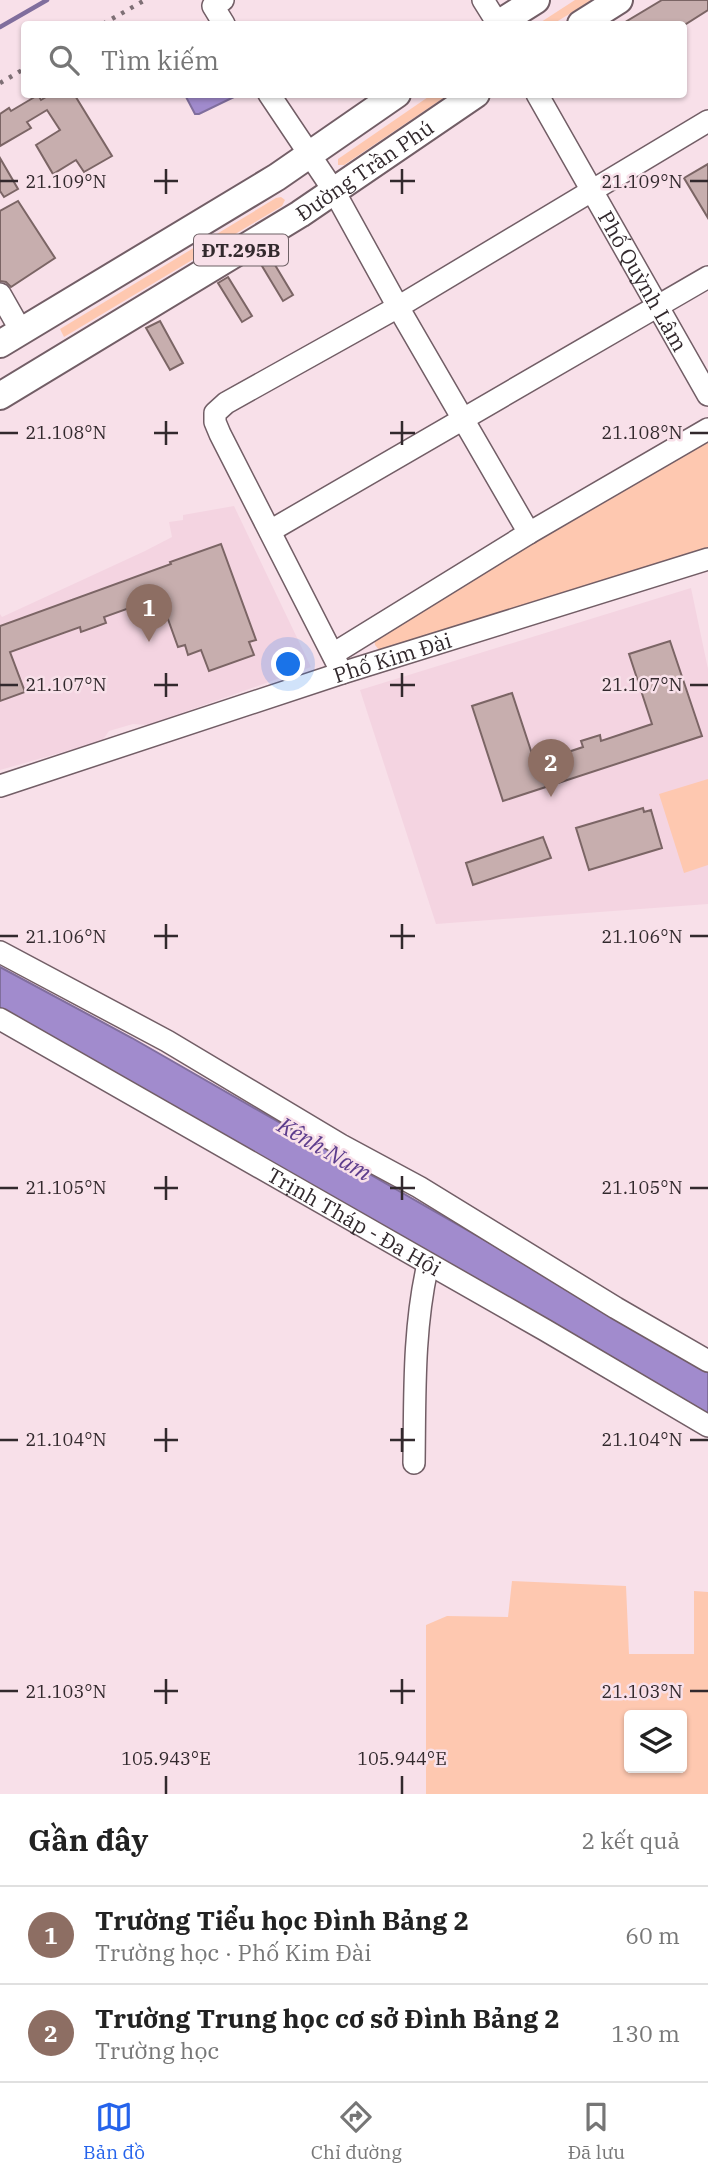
<!DOCTYPE html>
<html lang="vi">
<head>
<meta charset="utf-8">
<style>
	:root { --surface:#fff; --page:#f2f2f2; --text:#222; --muted:#767676; --line:#e0e0e0; --accent:#2563eb }
	body { margin:0; font-family:"IBM Plex Serif",serif; background:var(--page); color:var(--text) }
	.controls { position:absolute; right:21px; bottom:21px; display:grid; overflow:hidden; border-radius:7px; box-shadow:0 2px 5px #0004 }
	.controls button { width:63px; height:63px; display:grid; place-items:center; padding:0; border:0; border-bottom:2px solid var(--line); background:var(--surface); color:var(--text); font:35px sans-serif }
	.you { position:absolute; left:289px; top:665px; width:24px; height:24px; margin:-18px; border:5px solid #fff; border-radius:50%; background:#1a73e8; box-shadow:0 0 0 10px #1a73e833 }
	.badge { display:grid; place-items:center; width:46px; height:46px; border-radius:50%; background:var(--accent); color:#fff; font-size:23px; font-weight:700 }
	.pin { position:absolute; translate:-50% -58px; filter:drop-shadow(0 2px 4px #0008) }
	.pin::after { content:''; position:absolute; top:37px; width:24px; height:21px; background:inherit; clip-path:polygon(0 0,100% 0,50% 100%) }
	.list { margin:0; padding:0; list-style:none }
	h2 { display:flex; justify-content:space-between; align-items:center; height:91px; margin:0; padding:0 28px; font-size:30px }
	h2 small { font-size:23px; font-weight:400; color:var(--muted) }
	.list li { display:grid; grid-template-columns:46px 1fr auto; gap:21px; align-items:center; box-sizing:border-box; height:98px; padding:0 28px; border-top:2px solid var(--line) }
	.list b { display:block; font-size:26px; white-space:nowrap }
	.list p { margin:0; font-size:23px; white-space:nowrap; color:var(--muted) }
	.list em { font-size:23px; font-style:normal; color:var(--muted) }
	.icon { flex:none; width:38px; height:38px; fill:none; stroke:currentColor; stroke-width:2; stroke-linecap:round; stroke-linejoin:round }
	.map { position:relative; flex:none; width:708px; height:1794px; overflow:hidden }
	.search { position:absolute; background:var(--surface); box-shadow:0 2px 5px #0004; left:21px; right:21px; top:21px; height:77px; display:flex; align-items:center; gap:18px; box-sizing:border-box; padding:0 24px; border-radius:7px; color:var(--muted); font-size:26px }
	.sheet { height:287px; background:var(--surface) }
	nav { display:flex; justify-content:space-around; align-items:center; box-sizing:border-box; height:98px; border-top:2px solid var(--line); background:var(--surface); font-size:19px; color:var(--muted) }
	nav a { display:grid; justify-items:center; gap:4px }
	nav .on { color:var(--accent) }
	.map>svg:first-child { display:block }
	.built { fill:#f4d4e1 }
	.green { fill:#fec8b0; fill-rule:evenodd }
	.water { fill:#a18bcd; stroke:#806e9d; stroke-width:2 }
	.lines { fill:none; stroke-linecap:round; stroke-linejoin:round }
	.stream { stroke:#806e9d; stroke-width:4.5 }
	.building { fill:#c7aeae; stroke:#7b6565; stroke-width:2 }
	.minor-casing { stroke:#725e66; stroke-width:24 }
	.major-casing { stroke:#725e66; stroke-width:30 }
	.minor { stroke:#fff; stroke-width:21 }
	.major { stroke:#fff; stroke-width:26 }
	.rail { stroke:#7e6f75; stroke-width:4.5; stroke-dasharray:3.5 7; stroke-linecap:butt }
	.ticks { fill:none; stroke:#32292d; stroke-width:2.5 }
	.labels { text-anchor:middle; dominant-baseline:central; stroke-width:5; stroke-linejoin:round; paint-order:stroke }
	.shield { fill:#f8e0e9; stroke:#6d6065; stroke-width:2 }
	.shield-label { font-size:19px; font-weight:bold; fill:#32292d }
	.street-label { font-size:21px; fill:#32292d; stroke:#f8e0e9 }
	.water-label { font-size:23px; font-style:italic; fill:#5d3d8d; stroke:#f8e0e9 }
	.ticks-label { font-size:18px; text-anchor:middle; fill:#32292d; stroke:#f8e0e9; stroke-width:5; stroke-linejoin:round; paint-order:stroke }
</style>
</head>
<body>
<div class="map">
<svg width="708" height="1794" viewBox="0 0 708 1794">
	<rect width="100%" height="100%" fill="#f8e0e9"/>
	<path class="built" d="M234,506l77,161 -163,58 -15,-1 -24,7 -7,10 -102,29v-156l2,3 143,-66 27,-14 -3,-15 14,-2v-5z
		M691,588l17,81v235l-272,20 -76,-234z"/>
	<path class="green" d="M575,0h17l-39,24h-15z
		M431,95h17l-104,70h-6v-6z
		M281,197l4,3 -3,6 -218,131 -4,-8 216,-131z
		M708,436v112l-319,104 -9,-1 -5,-6 -1,-9z
		M708,779v86l-24,8 -25,-79z
		M512,1581l114,5 3,68h65v-63l14,1v202h-282v-169l21,-9 61,1zM629,1715h53v53h-53z"/>
	<path class="water" d="M185,95h53l-39,19h-4z
		M0,967l132,71 576,330v46c-74,-44 -151,-84 -227,-126 -161,-92 -322,-185 -481,-280z"/>
	<g class="lines">
		<path class="stream" d="M0,27l47,-27"/>
	</g>
	<path class="building" d="M662,0h46v10l-22,14h-64z
		M51,94h23l38,62 -28,16 -8,-12 -23,14 -17,-29 24,-15 -13,-20 -20,12 4,6 -31,18v-32l9,-6 2,3 27,-16 3,5z
		M0,158l18,31 -14,8 -4,-6z
		M708,164v54l-24,-40z
		M18,201l37,57 -44,29 -5,-5 -6,-1v-70z
		M269,255l24,40 -10,6 -24,-40z
		M228,277l24,39 -10,6 -24,-39z
		M160,321l23,42 -13,7 -24,-42z
		M221,544l35,96 -7,2 5,13 -45,16 -8,-21 -13,5 -3,-10 -7,2 -18,-50 -56,20 2,6 -25,9 -1,-5 -70,25 15,40 -25,9v-75l171,-62 -1,-2z
		M670,641l32,95 -199,65 -31,-95 40,-13 23,70 48,-16 -2,-6 19,-6 1,6 51,-17 -23,-70z
		M643,808l1,4 7,-2 11,38 -73,22 -13,-42z
		M543,837l8,21 -78,27 -7,-22z"/>
	<g class="lines">
		<g class="minor-casing">
			<g id="minor">
				<path d="M223,0l-10,6 11,18"/>
				<path d="M483,0l15,24"/>
				<path d="M269,94l65,97 64,116 131,226"/>
				<path id="s1" d="M537,94l171,301"/>
				<path d="M0,294l21,37"/>
				<path d="M270,531l438,-254"/>
				<path d="M333,654l196,-121 179,-104"/>
				<path d="M342,673l-122,-239 -5,-12v-9l11,-10 172,-96 310,-186"/>
				<path id="s2" d="M0,786l342,-113 366,-114"/>
				<path d="M0,952l167,89 174,104 78,42 197,121 92,53"/>
				<path id="s3" d="M0,1019l545,311 163,96"/>
				<path d="M414,1463c1,-67 -1,-134 14,-199"/>
			</g>
		</g>
		<g class="major-casing">
			<g id="major">
				<path d="M498,24l38,-24"/>
				<path d="M581,24l38,-24"/>
				<path d="M0,344l277,-167 120,-83"/>
				<path id="s4" d="M0,396l300,-182 176,-120"/>
			</g>
		</g>
		<use href="#minor" class="minor"/>
		<use href="#major" class="major"/>
		<path class="rail" d="M103,24l42,-24
			M0,83l24,-14"/>
	</g>
	<path class="ticks" d="M166,169v25M402,169v25M0,181h18M154,181h24M390,181h25M690,181h18M166,421v24M402,421v24M0,433h18M154,433h24M390,433h25M690,433h18M166,673v24M402,673v24M0,685h18M154,685h24M390,685h25M690,685h18M166,924v25M402,924v25M0,936h18M154,936h24M390,936h25M690,936h18M166,1176v24M402,1176v24M0,1188h18M154,1188h24M390,1188h25M690,1188h18M166,1428v24M402,1428v24M0,1440h18M154,1440h24M390,1440h25M690,1440h18M166,1679v25M402,1679v25M0,1691h18M154,1691h24M390,1691h25M690,1691h18M166,1776v18M402,1776v18"/>
	<g class="labels">
		<rect class="shield" x="194" y="234.5" width="94" height="31" rx="5"/>
		<g class="shield-label">
			<text x="241" y="250">ĐT.295B</text>
		</g>
		<g class="street-label">
			<text stroke="none"><textPath href="#s4" startOffset="429">Đường Trần Phú</textPath></text>
			<text stroke="none"><textPath href="#s1" startOffset="215">Phố Quỳnh Lâm</textPath></text>
			<text stroke="none"><textPath href="#s2" startOffset="413">Phố Kim Đài</textPath></text>
			<text stroke="none"><textPath href="#s3" startOffset="408">Trịnh Tháp - Đa Hội</textPath></text>
		</g>
		<g class="water-label">
			<text transform="translate(325 1148) rotate(30)">Kênh Nam</text>
		</g>
	</g>
	<g class="ticks-label">
		<text x="66" y="188">21.109°N</text>
		<text x="642" y="188">21.109°N</text>
		<text x="66" y="439">21.108°N</text>
		<text x="642" y="439">21.108°N</text>
		<text x="66" y="691">21.107°N</text>
		<text x="642" y="691">21.107°N</text>
		<text x="66" y="943">21.106°N</text>
		<text x="642" y="943">21.106°N</text>
		<text x="66" y="1194">21.105°N</text>
		<text x="642" y="1194">21.105°N</text>
		<text x="66" y="1446">21.104°N</text>
		<text x="642" y="1446">21.104°N</text>
		<text x="66" y="1698">21.103°N</text>
		<text x="642" y="1698">21.103°N</text>
		<text x="166" y="1765">105.943°E</text>
		<text x="402" y="1765">105.944°E</text>
	</g>
</svg>
<div class="controls">
<button><svg class="icon" aria-label="layers" viewBox="0 0 24 24"><path d="M12 4l9 5-9 5-9-5zM3 14l9 5 9-5"/></svg></button>
</div>
<div class="you"></div>
<div class="pin badge" style="left:149px;top:642px;background:#8d6e63">1</div>
<div class="pin badge" style="left:551px;top:797px;background:#8d6e63">2</div>
<div class="search"><svg class="icon" aria-label="search" viewBox="0 0 24 24"><circle cx="10" cy="10" r="6"/><path d="M15 15l6 6"/></svg>Tìm kiếm</div>
</div>
<section class="sheet">
<h2>Gần đây<small>2 kết quả</small></h2>
<ul class="list">
<li><span class="badge" style="background:#8d6e63">1</span><div><b>Trường Tiểu học Đình Bảng 2</b><p>Trường học · Phố Kim Đài</p></div><em>60 m</em></li>
<li><span class="badge" style="background:#8d6e63">2</span><div><b>Trường Trung học cơ sở Đình Bảng 2</b><p>Trường học</p></div><em>130 m</em></li>
</ul>
</section>
<nav>
<a class="on"><svg class="icon" aria-label="map" viewBox="0 0 24 24"><path d="M3 6l6-2 6 2 6-2v14l-6 2-6-2-6 2zM9 4v14M15 6v14"/></svg>Bản đồ</a>
<a><svg class="icon" aria-label="directions" viewBox="0 0 24 24"><path d="M12 3l9 9-9 9-9-9zM9 14v-3h6M13 9l2 2-2 2"/></svg>Chỉ đường</a>
<a><svg class="icon" aria-label="saved" viewBox="0 0 24 24"><path d="M7 4h10v16l-5-4-5 4z"/></svg>Đã lưu</a>
</nav>
</body>
</html>
